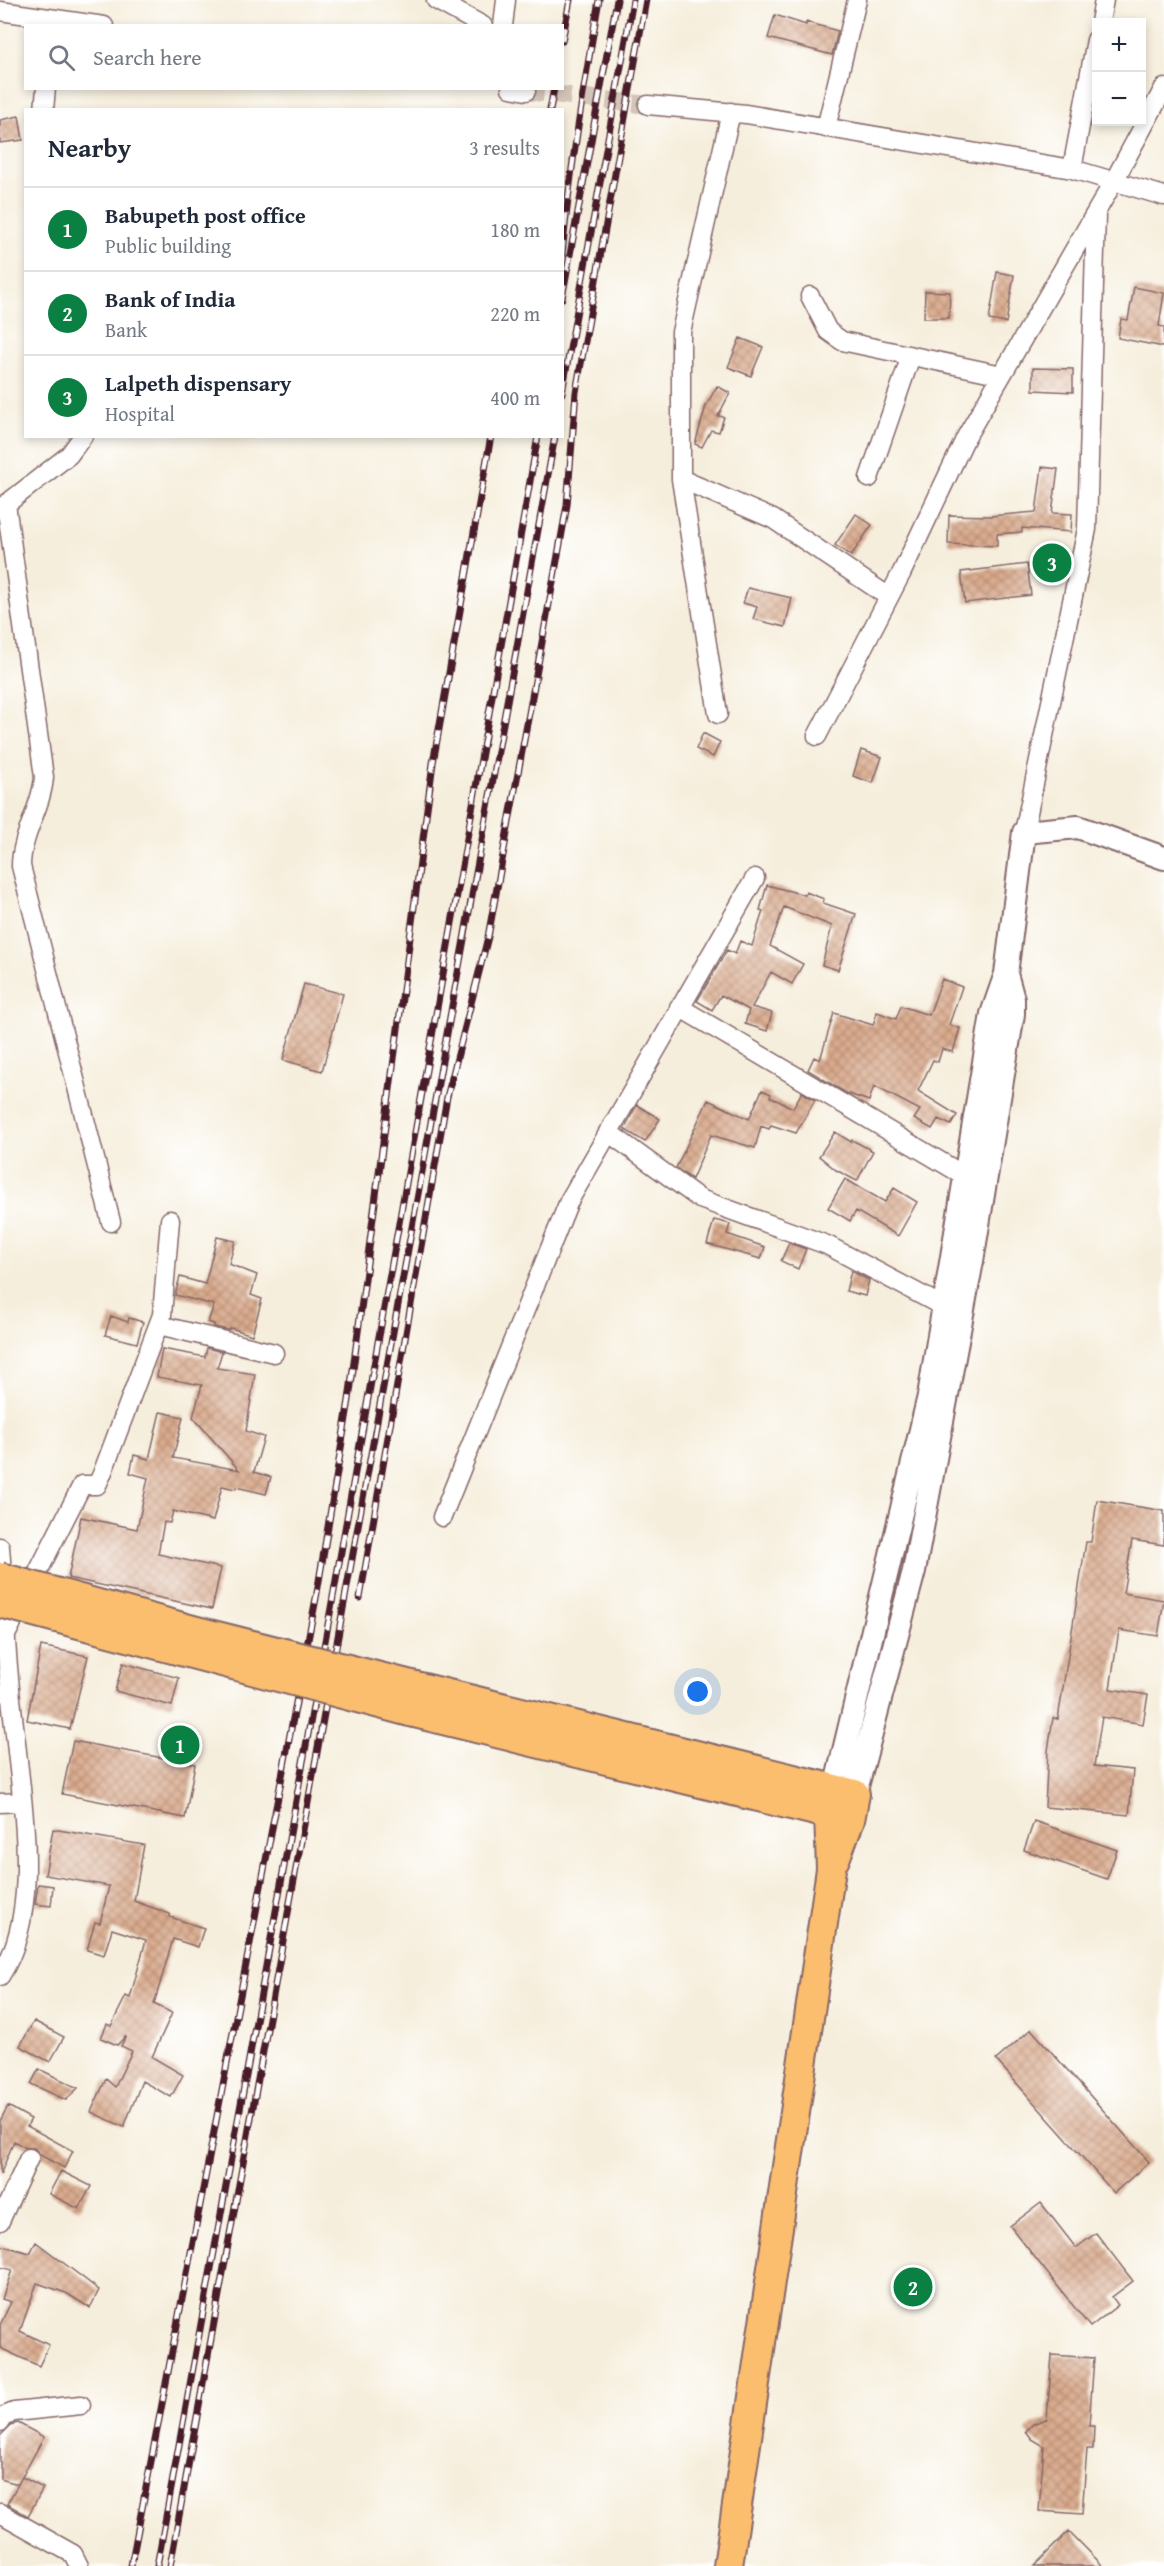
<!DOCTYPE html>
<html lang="en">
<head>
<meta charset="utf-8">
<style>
	:root { --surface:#fff; --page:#f2f2f3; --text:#1f2937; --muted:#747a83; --line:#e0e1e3; --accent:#0b8043 }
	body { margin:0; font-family:"Gentium Book Plus",serif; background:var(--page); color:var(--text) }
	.controls { position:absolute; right:18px; top:18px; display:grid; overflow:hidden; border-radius:0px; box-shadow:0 3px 9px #0003 }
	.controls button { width:54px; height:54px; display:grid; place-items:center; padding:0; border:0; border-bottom:2px solid var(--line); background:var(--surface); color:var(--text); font:30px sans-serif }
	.you { position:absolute; left:698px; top:1692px; width:21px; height:21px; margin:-15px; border:4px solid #fff; border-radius:50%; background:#1a73e8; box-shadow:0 0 0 9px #1a73e833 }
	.badge { display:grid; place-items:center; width:39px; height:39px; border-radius:50%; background:var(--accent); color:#fff; font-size:20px; font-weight:700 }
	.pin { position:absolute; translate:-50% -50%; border:3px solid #fff; box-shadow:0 2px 6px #0006 }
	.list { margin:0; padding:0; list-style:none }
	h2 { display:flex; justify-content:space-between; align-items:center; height:78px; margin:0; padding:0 24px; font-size:26px }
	h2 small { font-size:20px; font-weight:400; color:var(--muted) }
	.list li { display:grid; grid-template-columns:39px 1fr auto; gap:18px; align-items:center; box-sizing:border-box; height:84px; padding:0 24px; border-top:2px solid var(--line) }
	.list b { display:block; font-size:22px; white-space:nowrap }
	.list p { margin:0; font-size:20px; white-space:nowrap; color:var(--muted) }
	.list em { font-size:20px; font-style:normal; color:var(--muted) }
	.icon { flex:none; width:33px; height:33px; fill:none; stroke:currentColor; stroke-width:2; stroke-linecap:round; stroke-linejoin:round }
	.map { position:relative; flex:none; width:1164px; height:2566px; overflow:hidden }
	.search { position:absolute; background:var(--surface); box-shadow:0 3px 9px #0003; left:24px; top:24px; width:540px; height:66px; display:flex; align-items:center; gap:15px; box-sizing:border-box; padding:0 21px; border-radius:0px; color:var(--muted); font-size:22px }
	.panel { position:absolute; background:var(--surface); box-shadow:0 3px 9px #0003; left:24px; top:108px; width:540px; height:330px; border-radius:0px }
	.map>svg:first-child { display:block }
	.building { fill:url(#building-cross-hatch) }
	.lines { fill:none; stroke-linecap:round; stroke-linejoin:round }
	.minor-tunnel { stroke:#d4c5b9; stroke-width:18; stroke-dasharray:18 9; stroke-linecap:butt }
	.minor-casing { stroke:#866769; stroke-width:21 }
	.tertiary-casing { stroke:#866769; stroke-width:26 }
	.primary-casing { stroke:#866769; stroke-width:32 }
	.minor { stroke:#fff; stroke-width:18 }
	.tertiary { stroke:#fff; stroke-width:22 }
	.primary { stroke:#fabe6e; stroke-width:28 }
	.rail-casing { stroke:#4a1f2b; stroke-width:7 }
	.rail { stroke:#fff; stroke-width:4.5; stroke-dasharray:14; stroke-linecap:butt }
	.primary-bridge-casing { stroke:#866769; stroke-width:32; stroke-linecap:butt }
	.primary-bridge { stroke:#fabe6e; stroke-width:28 }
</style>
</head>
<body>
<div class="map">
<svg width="1164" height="2566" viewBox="0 0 1164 2566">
	<defs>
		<pattern id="building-cross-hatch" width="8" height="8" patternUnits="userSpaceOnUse" patternTransform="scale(1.5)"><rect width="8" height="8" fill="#daac8e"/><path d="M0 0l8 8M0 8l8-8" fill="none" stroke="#b38b74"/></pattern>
	</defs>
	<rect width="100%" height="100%" fill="#fff"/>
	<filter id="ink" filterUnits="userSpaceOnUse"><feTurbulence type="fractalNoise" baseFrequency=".0167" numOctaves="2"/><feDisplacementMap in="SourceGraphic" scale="12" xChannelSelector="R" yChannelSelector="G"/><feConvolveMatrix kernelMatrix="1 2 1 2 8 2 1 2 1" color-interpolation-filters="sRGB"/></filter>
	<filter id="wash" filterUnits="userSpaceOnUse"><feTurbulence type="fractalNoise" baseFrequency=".008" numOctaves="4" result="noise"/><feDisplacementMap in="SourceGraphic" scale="24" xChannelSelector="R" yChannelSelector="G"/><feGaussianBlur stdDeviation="1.35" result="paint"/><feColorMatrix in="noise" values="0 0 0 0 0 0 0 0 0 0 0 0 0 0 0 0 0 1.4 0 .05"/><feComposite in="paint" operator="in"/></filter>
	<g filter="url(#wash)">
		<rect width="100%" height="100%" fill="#f6eedc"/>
		<g id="blocks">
			<path class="building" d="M775,15l31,10v-3l32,9 -6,24 -64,-17z
				M19,116l4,24 -23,3v-23z
				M997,272l17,3 -8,48 -17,-3z
				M1134,287l30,6 -5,33 5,1v20l-46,-9 3,-19 7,1z
				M925,291l25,1 -1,26h-25z
				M740,338l23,9 -12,29 -23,-9z
				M1033,368l40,1v23l-40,-2z
				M717,386l13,7 -12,23 6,1 -5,15 -8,-2 -9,17 -7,-3 11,-38z
				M1042,467l16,2 -6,44 20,1 -1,18 -49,-4v4l-25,2v12l-49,-2 1,-29 41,1 46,-4z
				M856,514l16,11 -21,31 -16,-11z
				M1027,564l4,31 -66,8 -4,-31z
				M748,588l44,10 -7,29 -32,-8 4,-12 -14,-4z
				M703,733l17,9 -7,15 -17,-8z
				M861,750l21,7 -9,26 -20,-7z
				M767,885l38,10 1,-3 18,7 -1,4 33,11 -18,56 -16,-5 10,-39 -48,-19 -14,39 33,18 -11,20 -21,-12 -19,35 20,6 -5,18 -22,-7 4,-14 -28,-15 -9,15 -15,-9 30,-51 8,4 5,-13 12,5 11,-35 -3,-1z
				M942,979l20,8 -13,38 11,3 -7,24 -11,-3 -4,13 -5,-2 -15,31 39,24 -6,10 -13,-6 -6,10 -18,-10 6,-9 -46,-24 -5,15 -23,-8 -38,-23 6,-13 6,3 14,-47 39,12 4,-13 19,7 5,-13 28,9z
				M304,984l39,10 -21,77 -39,-11z
				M762,1090l9,4 -1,3 23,11 9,-16 13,8 -19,33 -25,-8 -2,4 -8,-3 -6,22 -44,-13 -19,44 -16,-11 32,-68 41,19z
				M637,1105l23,14 -15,23 -21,-13z
				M835,1132l16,10 1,-2 21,11 -16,30 -21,-11 -17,-14z
				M845,1179l40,23 9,-14 23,14 -19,34 -42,-25 -6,10 -22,-13z
				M714,1220l16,4 -3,10 38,13 -4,12 -54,-15z
				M217,1237l18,4 -6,23 28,11 -6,20 11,4 -10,36 -21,-7 -3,2 -14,-3v-3l-6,-2 6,-17 -39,-10 5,-18 25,7z
				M789,1243l17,6 -8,20 -17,-8z
				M851,1271l18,9 -4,16 -19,-5z
				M111,1316l17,6 1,-4 14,4 -6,21 -32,-8z
				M207,1348l15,4 -5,16 38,6 -9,57 18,6 -10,35 17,5 -5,17 -30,-7 -1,2 -13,-3 -9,35 -40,-10 -3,12 -6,-1 -6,32 63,14 -9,41 -144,-31 13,-61 56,12 11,-51 -18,-5 4,-18 15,4 11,-47 23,5 -10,41 66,12 -46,-53 9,-32 -45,-8 5,-28 43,8z
				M1097,1500l67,11v34l-32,-5 -9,53 41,7 -6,36 -39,-6 -9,59 38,6 -5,29 -41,-7 -8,49 39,4 -4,45 -84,-8 3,-56 5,-33 5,1 28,-177h5z
				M41,1646l47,10 -18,73 -43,-9z
				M123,1663l56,15 -7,28 -57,-15z
				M73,1741l122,23 -10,54 -123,-24z
				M1034,1821l83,29 -10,29 -83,-29z
				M53,1829l91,16 -10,56 36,13v3l34,11 -6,19 -25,-8 -19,65 18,9 -20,44 31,18 -12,22 -29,-16 -18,46 -33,-15 15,-33 9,8 17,-36 -11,-5 5,-10 -9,9 -16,-7 6,-14 4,2 15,-30 4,2 16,-58 -34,-11 -8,26 -17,-5 8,-28 5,1 9,-37 -64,-11z
				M38,1884l15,2 -2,20 -16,-2z
				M34,2021l30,16 -14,25 -30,-16z
				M1031,2029l118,133 -35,31 -118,-133z
				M39,2069l39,19 -12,12 -35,-16z
				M8,2106l23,13 -4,7 46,25 -9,17 -24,-13 -6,-7h-8l-12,-7 -14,34v-54z
				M61,2171l30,15 -12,23 -30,-15z
				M1041,2203l35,45 20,-15 37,48 -21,16 6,8 -28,22 -80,-101z
				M36,2242l63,48 -9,18 -24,-15 -29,-10 -17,48 29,14 -10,21 -39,-18v-23l11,-23 -9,-3 10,-29 -12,-3v-22l30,8z
				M1052,2355l42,3 -5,68h5l-1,23h-6l-5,65 -43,-3 5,-65 -12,-7 -6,-8 7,-7 14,-5z
				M18,2423l26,14 -26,47 -18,-5v-43l11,-11z
				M22,2477l21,11 -15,28 -21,-12z
				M1069,2531l34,35h-69z"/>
		</g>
	</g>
	<g filter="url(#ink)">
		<use href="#blocks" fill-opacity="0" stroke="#866769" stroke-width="1.5"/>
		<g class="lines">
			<path class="minor-tunnel" d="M526,91l122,14"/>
			<g class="minor-casing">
				<path id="minor" d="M436,0l47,26
					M0,11l104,15
					M1100,22l4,-22
					M503,26l3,-26
					M511,88l15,3
					M648,105l98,9 326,55 92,27
					M44,110l2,-22
					M826,128l31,-128
					M1072,169l24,-129
					M810,296l18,35 14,10 160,34
					M869,478l42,-122
					M681,479l92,40 116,78
					M6,504l38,273c-2,30 -23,58 -23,89l90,356
					M0,509l69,-54 14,-19
					M718,714l-37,-235v-147l50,-220
					M817,736l85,-164 64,-135 148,-256 50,-93
					M1024,832l63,-303 9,-315
					M679,1007l286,169
					M608,1132l92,67 127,46 117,62
					M159,1325l115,28
					M442,1517l127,-316 186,-323
					M0,1547l3,40
					M6,1635l76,-150h15l5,-11 60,-159 8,-95
					M0,1803l22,-1
					M0,1976c41,-62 23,-164 16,-234 -5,-40 -9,-79 -11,-119
					M0,2221l29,-63
					M0,2422l4,-6 10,-4 67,-7
					M0,2513l73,41 6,12"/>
			</g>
			<g class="tertiary-casing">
				<path id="tertiary" d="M855,1794l59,-223 58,-310 41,-247v-15l-7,-25
					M831,1805l98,-409 63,-382 14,-40 18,-142 54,-5 86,31"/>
			</g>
			<g class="primary-casing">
				<path id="primary" d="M416,1686l439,108 -5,26 -15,39
					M410,1712l438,107
					M728,2566l103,-697 -2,-54"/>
			</g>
			<use href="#minor" class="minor"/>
			<use href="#tertiary" class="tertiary"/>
			<use href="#primary" class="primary"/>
			<g class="rail-casing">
				<path id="rail" d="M562,41l8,-41
					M550,110l4,-22
					M562,255c8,-86 22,-170 37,-255
					M562,298l55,-298
					M562,393l71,-393
					M360,1598l87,-501 41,-160 70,-382 9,-50 9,-113 70,-392
					M131,2566l186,-973 32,-193 84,-637 58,-327
					M157,2566l176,-969 205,-1161
					M170,2566l385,-2130"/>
			</g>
			<use href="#rail" class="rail"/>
			<g class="primary-bridge-casing">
				<path id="primary-bridge" d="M0,1577l193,53 223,56
					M0,1603l410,109"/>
			</g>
			<use href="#primary-bridge" class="primary-bridge"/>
		</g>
	</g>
</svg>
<div class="controls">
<button>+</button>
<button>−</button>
</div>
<div class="you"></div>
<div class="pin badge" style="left:180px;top:1745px">1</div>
<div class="pin badge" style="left:913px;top:2287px">2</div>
<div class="pin badge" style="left:1052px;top:563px">3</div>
<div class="search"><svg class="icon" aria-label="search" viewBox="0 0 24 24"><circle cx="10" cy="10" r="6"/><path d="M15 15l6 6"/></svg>Search here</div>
<section class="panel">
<h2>Nearby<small>3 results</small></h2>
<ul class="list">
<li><span class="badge">1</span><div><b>Babupeth post office</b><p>Public building</p></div><em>180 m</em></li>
<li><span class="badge">2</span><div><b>Bank of India</b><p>Bank</p></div><em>220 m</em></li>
<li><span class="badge">3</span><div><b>Lalpeth dispensary</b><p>Hospital</p></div><em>400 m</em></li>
</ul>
</section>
</div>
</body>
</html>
